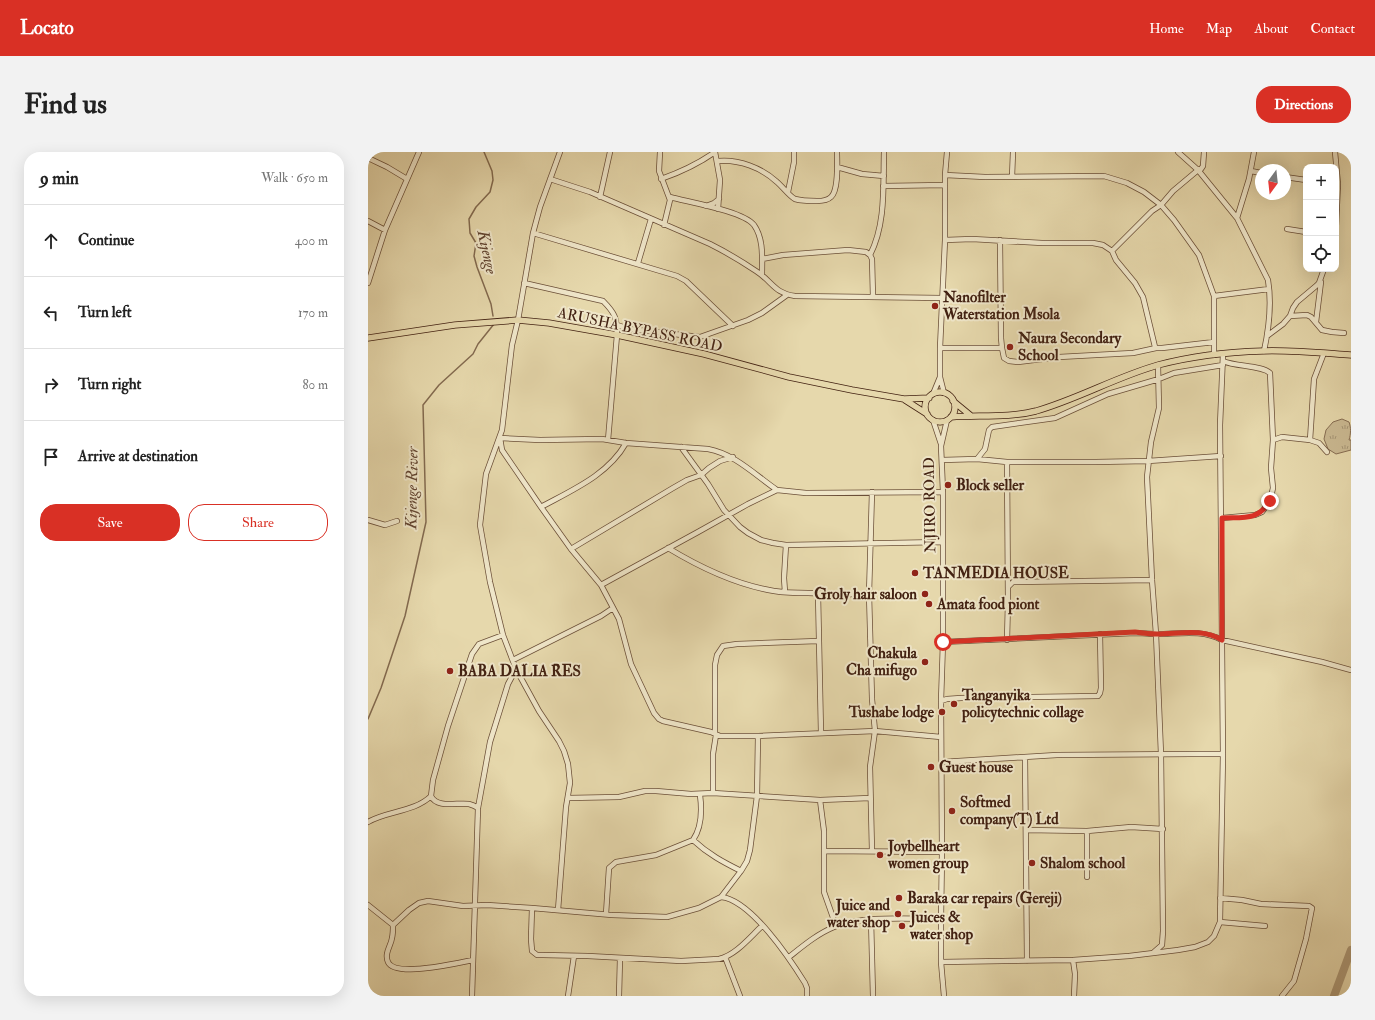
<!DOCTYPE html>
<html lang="en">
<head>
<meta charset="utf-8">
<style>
	:root { --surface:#fff; --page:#f2f2f2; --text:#222; --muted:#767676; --line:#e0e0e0; --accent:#d93025 }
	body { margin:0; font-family:"IM FELL Double Pica",serif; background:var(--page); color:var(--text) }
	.controls { position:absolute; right:12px; top:12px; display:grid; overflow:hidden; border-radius:8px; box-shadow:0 4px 16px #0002 }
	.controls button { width:36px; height:36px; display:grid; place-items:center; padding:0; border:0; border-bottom:1px solid var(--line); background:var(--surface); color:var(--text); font:20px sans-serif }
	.compass { position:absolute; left:887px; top:12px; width:36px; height:36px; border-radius:50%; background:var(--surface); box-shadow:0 4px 16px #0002; rotate:195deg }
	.stop { position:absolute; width:12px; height:12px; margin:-9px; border:3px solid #d93025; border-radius:50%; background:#fff }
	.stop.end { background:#d93025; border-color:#fff; box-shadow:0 1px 4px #0008 }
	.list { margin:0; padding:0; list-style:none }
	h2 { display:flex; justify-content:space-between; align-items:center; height:52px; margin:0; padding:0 16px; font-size:17px }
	h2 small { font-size:13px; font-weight:400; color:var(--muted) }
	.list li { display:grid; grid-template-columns:26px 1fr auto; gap:12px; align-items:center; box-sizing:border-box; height:72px; padding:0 16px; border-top:1px solid var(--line) }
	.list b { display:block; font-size:15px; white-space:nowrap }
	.list em { font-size:13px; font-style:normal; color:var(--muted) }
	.actions { display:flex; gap:8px; padding:12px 16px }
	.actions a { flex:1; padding:9px 0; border:1px solid var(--accent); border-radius:16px; text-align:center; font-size:14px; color:var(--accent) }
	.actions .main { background:var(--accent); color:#fff }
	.icon { flex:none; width:22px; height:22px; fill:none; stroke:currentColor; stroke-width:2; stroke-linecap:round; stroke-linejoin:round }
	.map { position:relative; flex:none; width:983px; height:844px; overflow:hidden; border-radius:16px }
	header { display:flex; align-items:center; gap:24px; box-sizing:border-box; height:56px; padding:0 20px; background:var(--accent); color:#fff }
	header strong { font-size:19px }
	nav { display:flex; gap:22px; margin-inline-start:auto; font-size:14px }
	.intro { display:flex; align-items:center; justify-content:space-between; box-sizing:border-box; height:96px; padding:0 24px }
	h1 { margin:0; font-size:28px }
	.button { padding:10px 18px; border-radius:16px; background:var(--accent); color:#fff; font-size:14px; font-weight:700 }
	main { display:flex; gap:24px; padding:0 24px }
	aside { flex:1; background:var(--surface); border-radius:16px; box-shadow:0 4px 16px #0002 }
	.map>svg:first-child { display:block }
	.grass { fill:url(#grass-tufts); stroke:#866d52 }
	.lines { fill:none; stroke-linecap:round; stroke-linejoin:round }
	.stream { stroke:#836a4f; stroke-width:1.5 }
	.river { stroke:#ae9a78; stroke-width:8 }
	.minor-casing { stroke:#6b4f38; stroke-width:6 }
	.major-casing { stroke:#422112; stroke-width:7 }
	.minor { stroke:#efe6c9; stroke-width:4.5 }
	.major { stroke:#e6d8ac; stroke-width:5.5 }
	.route { stroke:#d93025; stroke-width:5 }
	.poi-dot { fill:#8f2418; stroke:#efe6c9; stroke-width:1.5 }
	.labels { text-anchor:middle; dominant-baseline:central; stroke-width:4; stroke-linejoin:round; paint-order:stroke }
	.poi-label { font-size:15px; font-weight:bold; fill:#422112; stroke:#efe6c9; text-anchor:start }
	.street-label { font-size:15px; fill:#422112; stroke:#efe6c9 }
	.water-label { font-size:16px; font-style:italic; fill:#624531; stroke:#efe6c9 }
</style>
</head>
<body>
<header>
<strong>Locato</strong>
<nav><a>Home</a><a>Map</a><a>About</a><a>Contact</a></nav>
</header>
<div class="intro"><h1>Find us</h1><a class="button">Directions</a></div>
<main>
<aside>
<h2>9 min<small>Walk · 650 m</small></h2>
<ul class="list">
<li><svg class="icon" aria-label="ahead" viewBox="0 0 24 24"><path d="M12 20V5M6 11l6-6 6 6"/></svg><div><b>Continue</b></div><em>400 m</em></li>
<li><svg class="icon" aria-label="left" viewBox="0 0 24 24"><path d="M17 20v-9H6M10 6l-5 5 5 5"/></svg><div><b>Turn left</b></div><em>170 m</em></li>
<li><svg class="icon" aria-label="right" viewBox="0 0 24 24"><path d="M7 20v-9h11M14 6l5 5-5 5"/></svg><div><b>Turn right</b></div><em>80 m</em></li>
<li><svg class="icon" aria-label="arrive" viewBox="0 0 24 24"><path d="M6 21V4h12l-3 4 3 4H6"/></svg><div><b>Arrive at destination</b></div></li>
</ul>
<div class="actions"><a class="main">Save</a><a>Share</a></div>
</aside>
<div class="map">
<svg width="983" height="844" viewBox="0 0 983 844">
	<defs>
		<pattern id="grass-tufts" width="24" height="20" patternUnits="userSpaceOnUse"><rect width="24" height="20" fill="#cab992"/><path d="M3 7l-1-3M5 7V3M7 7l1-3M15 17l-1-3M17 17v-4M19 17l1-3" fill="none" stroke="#a69676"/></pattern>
	</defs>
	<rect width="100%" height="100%" fill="#e6d8ac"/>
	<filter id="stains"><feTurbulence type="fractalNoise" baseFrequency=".005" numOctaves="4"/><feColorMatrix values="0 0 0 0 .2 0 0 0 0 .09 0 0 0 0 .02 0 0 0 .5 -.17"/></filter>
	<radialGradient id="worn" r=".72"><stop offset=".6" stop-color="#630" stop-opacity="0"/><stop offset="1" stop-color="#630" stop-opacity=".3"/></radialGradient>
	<path class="grass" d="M974,267l7,3c2,5 2,12 0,18h2v10l-15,4 -8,-5 -4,-10 2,-9 7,-8z"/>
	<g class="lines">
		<path class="stream" d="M116,0l8,19 1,9 -3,12 -14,15 -7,12 1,14 6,10 -2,13 3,11 14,37 2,12
			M0,567l13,-31 24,-72 21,-94 -3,-117 16,-20 34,-31 5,-10 16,-20"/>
		<path class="river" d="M966,844l17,-46"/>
		<g class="minor-casing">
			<path id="minor" d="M292,0l-1,19 11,29 -6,25
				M810,0l20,18 39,48 31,62c4,24 1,48 -4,71
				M967,0l3,32 -2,42
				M0,6l19,9 20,12
				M350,9c21,-2 44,7 59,21 6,5 12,14 18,17 7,2 15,2 22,2 4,0 11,-1 14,-4 8,-7 6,-35 6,-45
				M469,15l25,7 22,2
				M883,19l10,2
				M577,23l40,2 119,-1 23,7 17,9 17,13 13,15 25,35 15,41v59
				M644,25l1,-25
				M917,25l21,3
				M182,27l40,13 120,52c16,8 31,17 46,27 17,11 18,22 39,25l147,2
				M293,27c20,-7 37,-15 54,-27l5,28 -2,29
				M515,34l62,-1
				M420,40l6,-30v-10
				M232,45l10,-45
				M302,45c18,5 73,14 84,28 10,14 8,34 8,50
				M338,54l8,-3 5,-4
				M869,66l12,-39 5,-27
				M0,69l17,9
				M919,77l19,3
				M165,81l144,43 9,5 47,45
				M577,88l27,-1 70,4h51l10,2 9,6 4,9 19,23 8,14 12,50 1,1h6l52,-6
				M632,88l1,98 1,10 2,10 5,3 9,1 41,-5 74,-4 23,-5
				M744,99l40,-40 9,-6 12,-14 25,-21 3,-1 2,-3 1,-14
				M502,103c16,-31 13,-69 14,-103
				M394,107l21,-4 65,-5 18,2 4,3 2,4 1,38
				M270,111l13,-44
				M0,131l17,-53 34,-78
				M156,131l79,18c12,12 14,17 14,34l-9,105
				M846,144l55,-7
				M922,164l17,-1 4,2 11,13 10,2 12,1
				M948,170l5,-40
				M249,173l12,4 71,8 48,-17 14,-7 25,-18
				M899,184l16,-12 7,-8 3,-8 4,-6 19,-16 3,-3 5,-14
				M572,196h62
				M576,241l-4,-16v-29l5,-108v-65l2,-23
				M565,242l7,-17
				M565,268l8,24
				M905,288l9,-3 28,3 9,3 8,9
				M942,288l4,-61 10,-26
				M313,295l27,37 16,26 16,17 8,6 13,7 12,3 13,2 157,-3
				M609,307l8,-10 4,-19 3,-3 63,-9 53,-24 51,-15 15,-6 49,-8
				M574,308l35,-1 30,3h89l52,-1 73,-5
				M639,310l1,140 -1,38
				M409,338c-22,-15 -42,-36 -69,-41l-82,-6 -24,-4 -62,1 -40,-2 2,12 39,57 30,42 30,36 18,34 12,45 23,49 5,6 4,2 48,11 9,4h38l117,-5 66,6
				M504,340l-3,102 3,105 3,32 -5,36 2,84
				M173,355c31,-17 67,-32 85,-64
				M854,366l33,-3 7,-3 8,-11 3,-13 -2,-20 2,-28 -3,-67c-9,-8 -34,-6 -47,-12
				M0,368l17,5 12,-4
				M300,396c33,20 69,37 106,43 12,2 23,2 34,2 20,1 40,2 61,1
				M203,397l102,-61 14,-8 14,-5 8,-7 11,-7 13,-4
				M233,433l97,-53 50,-28 29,-14 29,3 137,-1
				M640,435l5,-5 139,-2
				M417,440l-1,-14 2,-33
				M450,442l3,139
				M575,490l192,-9c7,0 15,1 22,1 22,0 45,-5 65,6l100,22 29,8
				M145,508l88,-44 12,-8
				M573,549l6,-2 14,-1 137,-2 2,-3 1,-5 -1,-54
				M347,582v-69l2,-10 6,-9 14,-2 81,-3
				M657,605l2,204
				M574,610l115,-7 134,-1h32
				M345,641v-39l3,-19
				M63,644c6,13 27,6 38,8 4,1 6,2 9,4
				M200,646l51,-1 26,-6h11l35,3 22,-1 107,7 50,-2
				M452,648l4,31v61l12,34
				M0,670c18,-11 47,-10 63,-26l2,-16 15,-54 24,-72 7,-10 24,-9
				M658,678l61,1 44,-4 32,2
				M325,688c15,14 30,22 48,31
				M456,699l118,1
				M719,725v-46
				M353,745l20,-26 6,-10 3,-11 7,-54 1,-60
				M852,746l22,2 19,4 48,2 3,2 -6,31 -12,42 -12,15
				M0,753l25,20c0,5 0,9 -1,13 -1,8 -8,15 -4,24 7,16 70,1 85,-2
				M164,756l-1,31 1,12 5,4h6l45,1 93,5 38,-2c17,-4 31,-22 43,-33
				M190,758l8,-103 4,-24 -2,-19 -4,-13 -5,-10 -20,-30 -23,-42 -13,-34 -13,-53 -10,-57 6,-51 16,-44 10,-85 6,-25 15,-87 7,-26 20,-55
				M238,762l3,-46 7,-6 40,-7 37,-15c9,-13 9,-30 7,-45
				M503,767l2,77
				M852,770l45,4
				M25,773l16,-15 10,-7 9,-2 35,5 24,-1 45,3 80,7 55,2 32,-9 22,-11c30,3 69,62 84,86l2,5v8
				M786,800l8,-7 1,-14 -2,-177 -5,-120 -4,-54 -5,-103 4,-35 8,-34 -1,-43
				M357,805l15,39
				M421,805c14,-11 28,-23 45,-30 26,-12 77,-8 107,-8
				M705,808l2,14 -1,22
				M573,810l132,-2 56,-4 49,-6 17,-3 13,-5 6,-6 6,-14 3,-168 -3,-329 3,-71
				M104,844l6,-188 12,-66 18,-58 8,-15
				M200,844l6,-40
				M251,844l1,-38
				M576,844l-3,-34v-43l1,-67 -1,-151 2,-59v-150l-2,-46 6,-26"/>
		</g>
		<g class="major-casing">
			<path id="major" d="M0,186l87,-13 63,-5 31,3 68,12 87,19 85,23 63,13 52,9 25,-1
				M557 255a15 15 0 1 1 30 0a15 15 0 1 1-30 0Z
				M537,248l22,14
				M585,249l17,14
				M583,265c28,-2 58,1 85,-6 42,-12 80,-34 122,-46 34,-9 70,-13 105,-14 29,-1 59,2 88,4"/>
		</g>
		<use href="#minor" class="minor"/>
		<use href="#major" class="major"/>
	</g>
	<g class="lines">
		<path class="route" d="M575,490l192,-10c7,1 15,2 22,2 22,0 45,-6 65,6v-122c21,-1 36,3 48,-17"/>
	</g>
	<g class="poi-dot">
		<circle cx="567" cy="154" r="4"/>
		<circle cx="642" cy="195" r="4"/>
		<circle cx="580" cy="333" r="4"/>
		<circle cx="547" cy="421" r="4"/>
		<circle cx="557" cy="442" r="4"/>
		<circle cx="561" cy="452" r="4"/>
		<circle cx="557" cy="510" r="4"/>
		<circle cx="82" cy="519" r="4"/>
		<circle cx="586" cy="552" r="4"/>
		<circle cx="574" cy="560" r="4"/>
		<circle cx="563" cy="615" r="4"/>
		<circle cx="584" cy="659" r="4"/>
		<circle cx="512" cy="703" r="4"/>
		<circle cx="664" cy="711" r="4"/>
		<circle cx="531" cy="746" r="4"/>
		<circle cx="530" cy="762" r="4"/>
		<circle cx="534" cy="774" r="4"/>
	</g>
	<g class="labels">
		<g class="poi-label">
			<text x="575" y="145">Nanofilter<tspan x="575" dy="17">Waterstation Msola</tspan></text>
			<text x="650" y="186">Naura Secondary<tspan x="650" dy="17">School</tspan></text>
			<text x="588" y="333">Block seller</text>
			<text x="555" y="421">TANMEDIA HOUSE</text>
			<text x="549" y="442" text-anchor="end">Groly hair saloon</text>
			<text x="569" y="452">Amata food piont</text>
			<text x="549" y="501" text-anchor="end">Chakula<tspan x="549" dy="17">Cha mifugo</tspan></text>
			<text x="90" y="519">BABA DALIA RES</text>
			<text x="594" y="543">Tanganyika<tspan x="594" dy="17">policytechnic collage</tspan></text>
			<text x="566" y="560" text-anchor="end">Tushabe lodge</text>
			<text x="571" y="615">Guest house</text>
			<text x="592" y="650">Softmed<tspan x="592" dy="17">company(T) Ltd</tspan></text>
			<text x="520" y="694">Joybellheart<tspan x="520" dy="17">women group</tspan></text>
			<text x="672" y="711">Shalom school</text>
			<text x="539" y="746">Baraka car repairs (Gereji)</text>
			<text x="522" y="753" text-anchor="end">Juice and<tspan x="522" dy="17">water shop</tspan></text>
			<text x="542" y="765">Juices &amp;<tspan x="542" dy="17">water shop</tspan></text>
		</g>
		<g class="street-label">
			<text transform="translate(272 178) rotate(12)">ARUSHA BYPASS ROAD</text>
			<text transform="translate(562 353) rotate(-91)">NJIRO ROAD</text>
		</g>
		<g class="water-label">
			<text transform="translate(119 100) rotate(78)">Kijenge</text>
			<text transform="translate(44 336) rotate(-89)">Kijenge River</text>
		</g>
	</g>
	<rect width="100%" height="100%" filter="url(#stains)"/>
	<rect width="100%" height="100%" fill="url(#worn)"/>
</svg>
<div class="controls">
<button>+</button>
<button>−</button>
<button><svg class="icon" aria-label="locate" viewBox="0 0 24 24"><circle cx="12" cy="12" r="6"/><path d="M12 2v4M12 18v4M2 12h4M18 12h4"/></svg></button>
</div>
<svg class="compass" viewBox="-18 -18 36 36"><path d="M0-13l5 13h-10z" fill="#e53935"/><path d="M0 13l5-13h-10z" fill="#767676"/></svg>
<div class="stop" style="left:575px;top:490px"></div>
<div class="stop end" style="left:902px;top:349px"></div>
</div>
</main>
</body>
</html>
